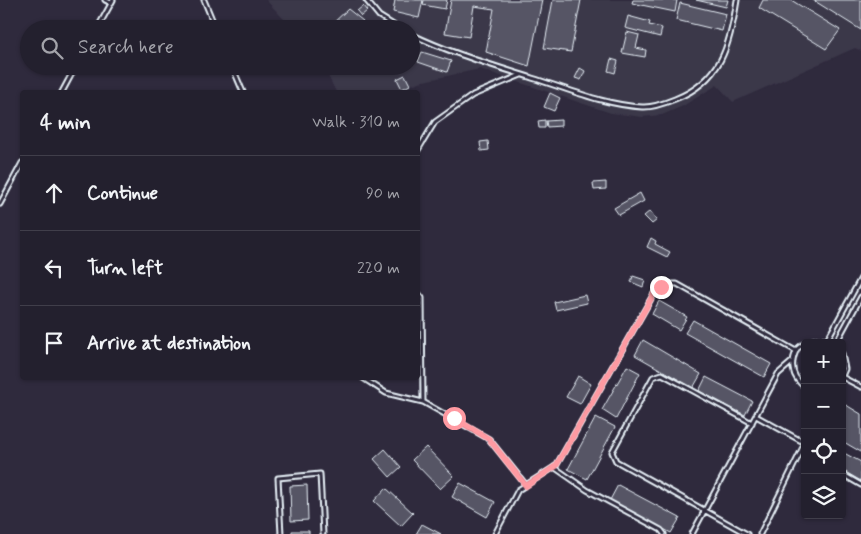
<!DOCTYPE html>
<html lang="en">
<head>
<meta charset="utf-8">
<style>
	:root { --surface:#23202e; --page:#2b2836; --text:#f1f3f6; --muted:#a3a3aa; --line:#403e4a }
	body { margin:0; font-family:Mynerve,sans-serif; background:var(--page); color:var(--text) }
	.controls { position:absolute; right:15px; bottom:15px; display:grid; overflow:hidden; border-radius:5px; box-shadow:0 1px 4px #0004 }
	.controls button { width:45px; height:45px; display:grid; place-items:center; padding:0; border:0; border-bottom:1px solid var(--line); background:var(--surface); color:var(--text); font:25px sans-serif }
	.stop { position:absolute; width:15px; height:15px; margin:-11px; border:4px solid #ff9aa2; border-radius:50%; background:#fff }
	.stop.end { background:#ff9aa2; border-color:#fff; box-shadow:0 1px 5px #0008 }
	.list { margin:0; padding:0; list-style:none }
	h2 { display:flex; justify-content:space-between; align-items:center; height:65px; margin:0; padding:0 20px; font-size:21px }
	h2 small { font-size:16px; font-weight:400; color:var(--muted) }
	.list li { display:grid; grid-template-columns:32px 1fr auto; gap:15px; align-items:center; box-sizing:border-box; height:75px; padding:0 20px; border-top:1px solid var(--line) }
	.list b { display:block; font-size:19px; white-space:nowrap }
	.list em { font-size:16px; font-style:normal; color:var(--muted) }
	.icon { flex:none; width:28px; height:28px; fill:none; stroke:currentColor; stroke-width:2; stroke-linecap:round; stroke-linejoin:round }
	.map { position:relative; flex:none; width:861px; height:534px; overflow:hidden }
	.search { position:absolute; background:var(--surface); box-shadow:0 1px 4px #0004; left:20px; top:20px; width:400px; height:55px; display:flex; align-items:center; gap:12px; box-sizing:border-box; padding:0 18px; border-radius:28px; color:var(--muted); font-size:19px }
	.panel { position:absolute; background:var(--surface); box-shadow:0 1px 4px #0004; left:20px; top:90px; width:400px; height:290px; border-radius:5px }
	.map>svg:first-child { display:block }
	.built { fill:#3b3749 }
	.building { fill:#575565; stroke:#e8f1f8 }
	.lines { fill:none; stroke-linecap:round; stroke-linejoin:round }
	.lane-casing { stroke:#e8f1f8; stroke-width:7 }
	.lane { stroke:#2f2a3d; stroke-width:3 }
	.route { stroke:#ff9aa2; stroke-width:6 }
</style>
</head>
<body>
<div class="map">
<svg width="861" height="534" viewBox="0 0 861 534">
	<rect width="100%" height="100%" fill="#2f2a3d"/>
	<filter id="ink" filterUnits="userSpaceOnUse"><feTurbulence type="fractalNoise" baseFrequency=".02" numOctaves="2"/><feDisplacementMap in="SourceGraphic" scale="10" xChannelSelector="R" yChannelSelector="G"/><feConvolveMatrix kernelMatrix="1 2 1 2 8 2 1 2 1" color-interpolation-filters="sRGB"/></filter>
	<g filter="url(#ink)">
		<path class="built" d="M266,0h595v51l-6,-3 -122,54 -16,-17 -34,21 -21,9 -20,2 -31,-4 -131,-44 -61,13 -24,10h-59l-13,-26h88v-37h-118z"/>
		<path class="building" d="M395,0h28l-4,18 -26,-6z
			M424,0h23l-2,9 -22,-4z
			M451,0h91l-13,66 -43,-14 8,-43 -20,-3 -5,31 -24,-4z
			M553,0h28l-10,52 -27,-4z
			M633,0h44l-2,12 -43,-9z
			M696,0h32l-2,7z
			M763,0h28l49,30 -14,19 -67,-41z
			M813,0h48v30z
			M680,3l46,11 -4,17 -46,-11z
			M363,6l4,5 -6,5 -4,-5z
			M348,9l15,12 -8,8h-21l-3,-4z
			M628,16l22,6 -1,3 13,3 -2,9 -35,-9z
			M627,32l12,3 -3,13 10,2 -1,7 -23,-4z
			M411,46l7,4 -7,9z
			M422,52l29,9 -4,11 -29,-10z
			M611,59l7,2 -3,12 -7,-2z
			M580,68l5,3 -4,9 -6,-2z
			M405,75l5,10 -8,4 -5,-10z
			M550,93l10,5 -6,13 -10,-4z
			M545,120v8h-6l-1,-7z
			M561,120v6l-14,1 -1,-6z
			M488,141l1,9 -8,1 -1,-9z
			M606,182v7l-12,1 -1,-7z
			M640,193l4,8 -25,14 -5,-7z
			M650,211l7,9 -5,4 -8,-8z
			M651,238l5,3 -1,3 15,8 -3,5 -20,-10z
			M633,276l12,4 -2,7 -12,-5z
			M585,295l2,8 -31,7 -2,-8z
			M659,301l28,16 -8,13 -27,-16z
			M693,320l78,44 -7,13 -79,-44z
			M643,340l58,34 -8,14 -58,-33z
			M627,366l13,7 -24,46 -14,-9z
			M578,376l13,8 -11,20 -14,-7z
			M706,377l46,24 -7,14 -46,-24z
			M846,405l15,9v38l-19,-11v-29z
			M596,417l19,10 -28,52 -19,-10z
			M426,447l28,29 -14,13 -28,-29z
			M385,449l16,18 -11,10 -16,-18z
			M842,452l19,10v19l-19,-11z
			M460,483l35,19 -8,15 -35,-20z
			M307,485l1,35 -17,1 -1,-35z
			M618,485l62,33 -9,15 -61,-33z
			M386,488l27,25 -12,13 -27,-25z
			M422,524l19,10h-25z
			M292,531h17v3h-17z"/>
		<g class="lines">
			<g class="lane-casing">
				<path id="lane" d="M105,0l6,3
					M204,0l12,29
					M366,0l13,16 21,13
					M97,29l16,-29
					M411,34c39,19 81,31 121,44 36,11 72,27 110,29 10,1 23,-4 33,-8 46,-18 55,-53 62,-99
					M232,66l11,26
					M62,92l14,-26
					M418,150l17,-28 38,-27 48,-20
					M0,204l22,-41
					M418,293l4,5 1,104
					M827,340l34,-62
					M836,343l25,-46
					M842,354l3,15 -3,7
					M842,377l19,10
					M363,378l23,15 37,9 66,37 37,46
					M805,387c-14,-10 -15,-24 -8,-38 11,-10 22,-13 35,-6
					M756,416l49,27
					M554,467l33,23 74,40 3,4
					M842,474l19,11
					M281,534l-3,-56 42,-4 3,60
					M495,534l23,-44 38,-24 100,-176 14,-6h7l119,67
					M692,534l86,-160 15,-13
					M747,534l-131,-73 -4,-9 41,-75 9,-3 90,49
					M760,534l45,-91"/>
			</g>
			<use href="#lane" class="lane"/>
		</g>
	</g>
	<g class="lines" filter="url(#ink)">
		<path class="route" d="M454,418l35,21 37,47 30,-20 100,-176 5,-3"/>
	</g>
</svg>
<div class="controls">
<button>+</button>
<button>−</button>
<button><svg class="icon" aria-label="locate" viewBox="0 0 24 24"><circle cx="12" cy="12" r="6"/><path d="M12 2v4M12 18v4M2 12h4M18 12h4"/></svg></button>
<button><svg class="icon" aria-label="layers" viewBox="0 0 24 24"><path d="M12 4l9 5-9 5-9-5zM3 14l9 5 9-5"/></svg></button>
</div>
<div class="stop" style="left:454px;top:418px"></div>
<div class="stop end" style="left:661px;top:287px"></div>
<div class="search"><svg class="icon" aria-label="search" viewBox="0 0 24 24"><circle cx="10" cy="10" r="6"/><path d="M15 15l6 6"/></svg>Search here</div>
<section class="panel">
<h2>4 min<small>Walk · 310 m</small></h2>
<ul class="list">
<li><svg class="icon" aria-label="ahead" viewBox="0 0 24 24"><path d="M12 20V5M6 11l6-6 6 6"/></svg><div><b>Continue</b></div><em>90 m</em></li>
<li><svg class="icon" aria-label="left" viewBox="0 0 24 24"><path d="M17 20v-9H6M10 6l-5 5 5 5"/></svg><div><b>Turn left</b></div><em>220 m</em></li>
<li><svg class="icon" aria-label="arrive" viewBox="0 0 24 24"><path d="M6 21V4h12l-3 4 3 4H6"/></svg><div><b>Arrive at destination</b></div></li>
</ul>
</section>
</div>
</body>
</html>
